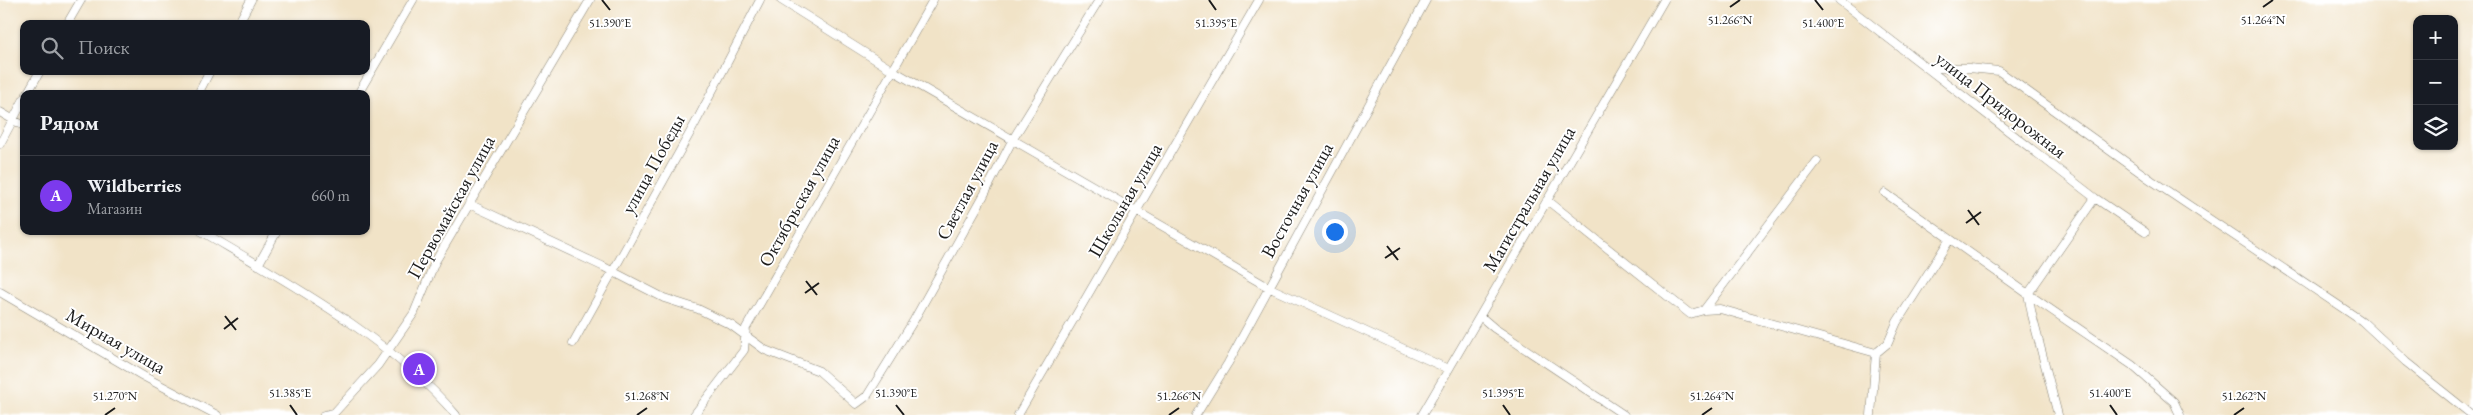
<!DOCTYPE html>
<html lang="ru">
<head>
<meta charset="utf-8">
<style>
	:root { --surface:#171b24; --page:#20242c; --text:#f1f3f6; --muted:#9ea1a6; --line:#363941; --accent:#7c3aed }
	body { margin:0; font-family:"EB Garamond",serif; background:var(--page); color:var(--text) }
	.controls { position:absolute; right:15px; top:15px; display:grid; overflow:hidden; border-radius:10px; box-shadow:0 1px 4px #0004 }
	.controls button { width:45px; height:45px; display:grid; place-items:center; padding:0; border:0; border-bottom:1px solid var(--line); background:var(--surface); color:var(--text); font:25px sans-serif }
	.you { position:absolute; left:1334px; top:231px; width:18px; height:18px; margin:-12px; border:4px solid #fff; border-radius:50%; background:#1a73e8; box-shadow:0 0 0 8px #1a73e833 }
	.badge { display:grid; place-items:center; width:32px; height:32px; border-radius:50%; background:var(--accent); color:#fff; font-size:16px; font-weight:700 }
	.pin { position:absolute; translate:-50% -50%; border:2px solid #fff; box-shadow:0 1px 5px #0006 }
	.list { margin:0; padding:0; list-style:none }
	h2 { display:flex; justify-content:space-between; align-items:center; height:65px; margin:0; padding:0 20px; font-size:21px }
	h2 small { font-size:16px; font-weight:400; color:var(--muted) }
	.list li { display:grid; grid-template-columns:32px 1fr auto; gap:15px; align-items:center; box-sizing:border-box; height:80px; padding:0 20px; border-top:1px solid var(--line) }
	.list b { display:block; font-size:19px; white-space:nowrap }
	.list p { margin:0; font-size:16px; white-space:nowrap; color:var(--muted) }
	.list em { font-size:16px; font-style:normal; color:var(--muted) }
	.icon { flex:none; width:28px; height:28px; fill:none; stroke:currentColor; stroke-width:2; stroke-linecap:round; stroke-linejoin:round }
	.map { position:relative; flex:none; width:2473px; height:415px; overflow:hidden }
	.search { position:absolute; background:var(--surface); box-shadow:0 1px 4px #0004; left:20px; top:20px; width:350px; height:55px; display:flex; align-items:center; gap:12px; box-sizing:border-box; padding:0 18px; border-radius:10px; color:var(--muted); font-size:19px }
	.panel { position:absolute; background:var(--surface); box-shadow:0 1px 4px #0004; left:20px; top:90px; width:350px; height:145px; border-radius:10px }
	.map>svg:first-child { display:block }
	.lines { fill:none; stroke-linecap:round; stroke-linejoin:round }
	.minor-casing { stroke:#868072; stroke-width:9 }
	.minor { stroke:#fff; stroke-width:8 }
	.ticks { fill:none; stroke:#1c1c1c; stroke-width:2 }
	.labels { text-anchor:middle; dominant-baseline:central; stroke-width:4; stroke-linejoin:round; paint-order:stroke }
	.street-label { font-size:19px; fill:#1c1c1c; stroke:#fff }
	.ticks-label { font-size:12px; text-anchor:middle; fill:#1c1c1c; stroke:#fff; stroke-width:4; stroke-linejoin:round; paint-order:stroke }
</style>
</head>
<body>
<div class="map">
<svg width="2473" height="415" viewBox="0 0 2473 415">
	<rect width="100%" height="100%" fill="#fff"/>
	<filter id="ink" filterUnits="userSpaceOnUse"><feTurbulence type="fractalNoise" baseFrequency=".02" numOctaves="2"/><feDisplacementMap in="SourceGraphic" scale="10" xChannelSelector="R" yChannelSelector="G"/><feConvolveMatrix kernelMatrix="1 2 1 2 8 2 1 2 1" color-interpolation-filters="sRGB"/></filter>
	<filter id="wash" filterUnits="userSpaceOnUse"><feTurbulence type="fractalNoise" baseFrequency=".0096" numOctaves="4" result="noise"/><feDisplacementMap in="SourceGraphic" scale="20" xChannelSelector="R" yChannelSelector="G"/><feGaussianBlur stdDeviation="1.12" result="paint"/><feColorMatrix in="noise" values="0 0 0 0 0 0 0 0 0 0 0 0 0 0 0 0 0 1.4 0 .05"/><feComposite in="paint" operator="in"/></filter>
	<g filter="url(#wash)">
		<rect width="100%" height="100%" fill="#f1e3c7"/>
	</g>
	<g filter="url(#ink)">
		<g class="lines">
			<g class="minor-casing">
				<path id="minor" d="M781,0l111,70 376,217 180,82
					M1839,0l256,198 50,34
					M67,24l14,-24
					M238,24l13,-24
					M1927,68h42l30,3 152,109 211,141 44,41 66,53
					M27,94l13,-23
					M198,94l12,-23
					M358,94l55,-94
					M0,112l24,14
					M0,144l24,-45
					M1885,193l143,101 4,21 26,100
					M2095,198l-67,96 104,71 42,37 6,13
					M1547,200l143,114 14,-4 16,-1 156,44 12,-10 9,-21 53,-83
					M469,204l133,62 62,32 34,11 33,16 34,25 54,21 37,33 11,-8 47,-76 70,-125 29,-56 86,-139
					M201,231c88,52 188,106 255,184
					M258,265l19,-34
					M0,292l143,84 74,39
					M1704,310l113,-149
					M1480,316l14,12 130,87
					M573,343l123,-221 64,-122
					M324,415l10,-2 44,-48 36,-52 21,-51 155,-262
					M694,415l50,-65 2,-22 187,-328
					M1018,415l241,-415
					M1196,415l32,-52 198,-363
					M1422,415l242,-415
					M1871,415l5,-62"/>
			</g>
			<use href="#minor" class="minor"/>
		</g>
	</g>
	<path class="ticks" d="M602,0l8,10M1209,0l7,10M1815,0l8,10M1730,7l10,-7M2263,7l10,-7M1968,210l11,15M1966,223l15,-11M1387,246l11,14M1385,258l15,-10M806,281l11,14M805,293l14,-10M225,316l11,14M224,329l14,-11M290,405l7,10M896,405l8,10M1503,405l7,10M2110,405l7,10M105,415l10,-7M637,415l10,-7M1169,415l10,-7M1702,415l10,-7M2234,415l10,-7"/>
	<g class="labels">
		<g class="street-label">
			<text transform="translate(2001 105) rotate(38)">улица Придорожная</text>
			<text transform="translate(653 164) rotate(-61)">улица Победы</text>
			<text transform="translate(967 190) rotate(-62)">Светлая улица</text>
			<text transform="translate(1529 199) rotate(-60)">Магистральная улица</text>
			<text transform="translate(1125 200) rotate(-60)">Школьная улица</text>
			<text transform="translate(1297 200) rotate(-61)">Восточная улица</text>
			<text transform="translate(799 201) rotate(-61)">Октябрьская улица</text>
			<text transform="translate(451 207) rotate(-61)">Первомайская улица</text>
			<text transform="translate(116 341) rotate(30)">Мирная улица</text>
		</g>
	</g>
	<g class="ticks-label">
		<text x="1730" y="24">51.266°N</text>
		<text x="2263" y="24">51.264°N</text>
		<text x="610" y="27">51.390°E</text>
		<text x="1216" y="27">51.395°E</text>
		<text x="1823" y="27">51.400°E</text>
		<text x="290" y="397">51.385°E</text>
		<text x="896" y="397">51.390°E</text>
		<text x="1503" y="397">51.395°E</text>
		<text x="2110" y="397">51.400°E</text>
		<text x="115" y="400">51.270°N</text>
		<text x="647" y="400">51.268°N</text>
		<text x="1179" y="400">51.266°N</text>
		<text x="1712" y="400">51.264°N</text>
		<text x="2244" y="400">51.262°N</text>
	</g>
</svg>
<div class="controls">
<button>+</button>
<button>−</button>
<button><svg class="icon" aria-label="layers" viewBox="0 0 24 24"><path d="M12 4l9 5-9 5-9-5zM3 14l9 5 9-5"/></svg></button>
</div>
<div class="you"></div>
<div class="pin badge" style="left:419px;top:369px">A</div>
<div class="search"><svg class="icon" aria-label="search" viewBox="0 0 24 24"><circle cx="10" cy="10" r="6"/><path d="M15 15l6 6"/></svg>Поиск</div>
<section class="panel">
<h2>Рядом<small></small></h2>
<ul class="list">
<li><span class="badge">A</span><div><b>Wildberries</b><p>Магазин</p></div><em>660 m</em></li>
</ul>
</section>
</div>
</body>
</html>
